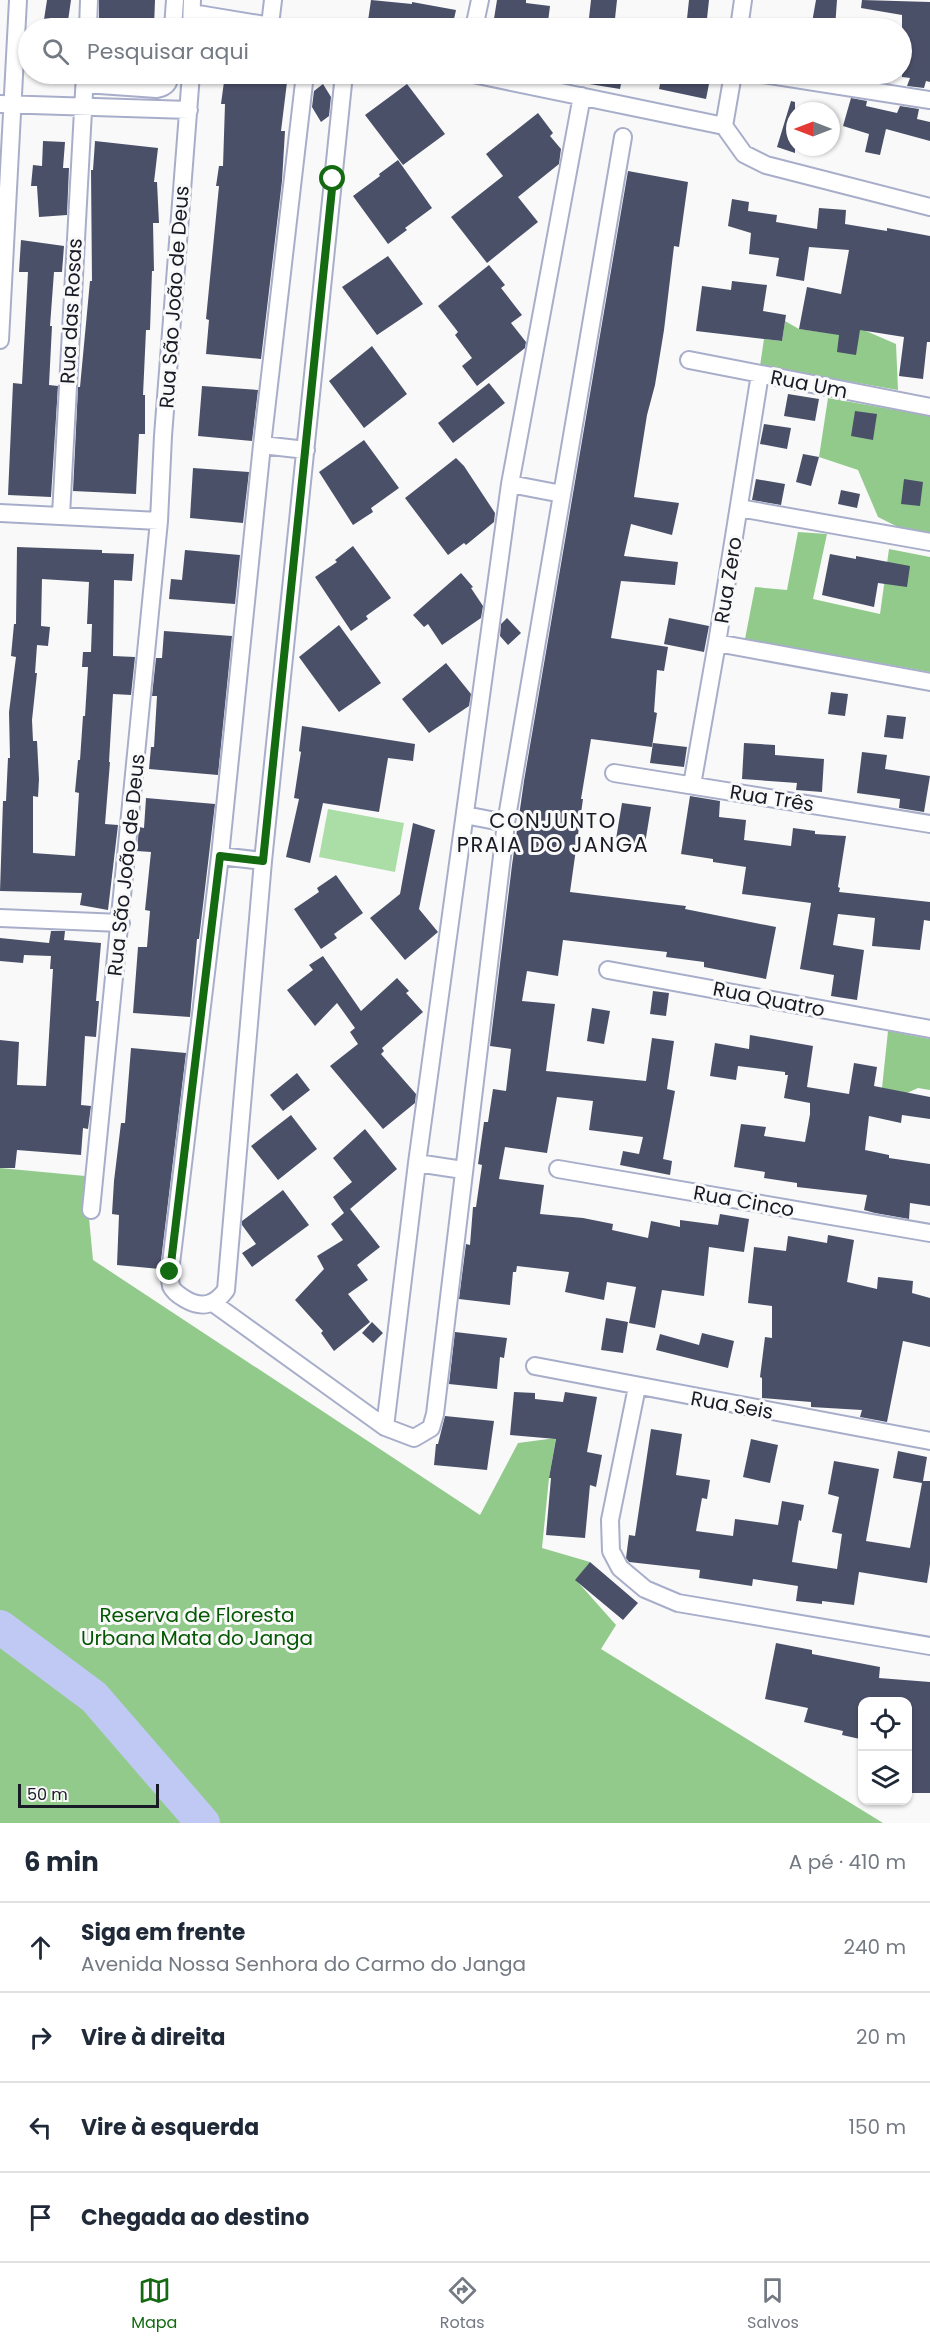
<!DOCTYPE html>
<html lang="pt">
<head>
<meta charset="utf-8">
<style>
	:root { --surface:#fff; --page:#f2f2f3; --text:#1f2937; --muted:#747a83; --line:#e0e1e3; --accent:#146a11 }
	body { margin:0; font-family:Poppins,sans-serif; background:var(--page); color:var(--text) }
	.controls { position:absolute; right:18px; bottom:18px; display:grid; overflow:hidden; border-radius:12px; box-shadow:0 2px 4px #0004 }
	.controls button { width:54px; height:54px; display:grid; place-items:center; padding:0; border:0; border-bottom:2px solid var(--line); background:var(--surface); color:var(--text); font:30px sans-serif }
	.compass { position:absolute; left:786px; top:102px; width:54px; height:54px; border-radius:50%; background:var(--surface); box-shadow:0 2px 4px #0004; rotate:270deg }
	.scale { position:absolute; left:18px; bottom:15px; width:141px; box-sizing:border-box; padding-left:6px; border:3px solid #181a25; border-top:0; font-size:16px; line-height:21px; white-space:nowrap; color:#181a25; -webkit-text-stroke:4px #f9f9f9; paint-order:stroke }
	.stop { position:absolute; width:18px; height:18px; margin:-14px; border:4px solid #146a11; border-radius:50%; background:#fff }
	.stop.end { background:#146a11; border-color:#fff; box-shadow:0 2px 6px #0008 }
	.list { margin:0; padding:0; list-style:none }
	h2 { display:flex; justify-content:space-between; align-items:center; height:78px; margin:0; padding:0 24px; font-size:26px }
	h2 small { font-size:20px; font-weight:400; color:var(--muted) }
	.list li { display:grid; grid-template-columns:39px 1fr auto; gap:18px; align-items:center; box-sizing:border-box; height:90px; padding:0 24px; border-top:2px solid var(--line) }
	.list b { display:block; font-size:22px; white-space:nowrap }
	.list p { margin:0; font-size:20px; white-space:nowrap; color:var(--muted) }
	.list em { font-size:20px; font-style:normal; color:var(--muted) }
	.icon { flex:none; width:33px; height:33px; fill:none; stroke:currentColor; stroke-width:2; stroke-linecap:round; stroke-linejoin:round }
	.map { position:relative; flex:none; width:930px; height:1823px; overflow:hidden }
	.search { position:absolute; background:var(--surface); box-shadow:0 2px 4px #0004; left:18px; right:18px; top:18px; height:66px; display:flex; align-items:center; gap:15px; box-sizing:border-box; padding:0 21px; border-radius:33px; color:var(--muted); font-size:22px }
	.sheet { height:438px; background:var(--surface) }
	nav { display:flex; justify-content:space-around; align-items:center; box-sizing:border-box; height:84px; border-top:2px solid var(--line); background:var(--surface); font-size:16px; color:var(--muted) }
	nav a { display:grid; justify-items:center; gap:3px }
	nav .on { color:var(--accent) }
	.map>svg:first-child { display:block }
	.green { fill:#abdea6 }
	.forest { fill:#92ca8c }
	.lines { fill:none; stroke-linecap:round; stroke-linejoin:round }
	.river { stroke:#c0c9f4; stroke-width:34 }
	.building { fill:#4b5069; fill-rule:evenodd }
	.street-casing { stroke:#a8aeca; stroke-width:20 }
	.street { stroke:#fff; stroke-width:16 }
	.route { stroke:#146a11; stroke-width:8 }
	.labels { text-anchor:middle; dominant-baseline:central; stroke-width:6; stroke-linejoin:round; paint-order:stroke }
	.street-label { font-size:20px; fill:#181a25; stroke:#f9f9f9 }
	.park-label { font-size:20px; fill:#045803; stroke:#f9f9f9 }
	.neighbourhood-label { font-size:21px; letter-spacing:1.5px; fill:#181a25; stroke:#f9f9f9 }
</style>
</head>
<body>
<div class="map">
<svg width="930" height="1823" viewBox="0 0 930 1823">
	<rect width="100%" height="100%" fill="#f9f9f9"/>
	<path class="green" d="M328,809l76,14 -9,49 -76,-15z"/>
	<path class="forest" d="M841,295l25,36 30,13 2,46 -138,-24 4,-27 18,2 3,-20 14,8 30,4z
		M828,398l102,18v117l-32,-6 -20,-10 -20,-47 -39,-13z
		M798,532l29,2 -14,65 67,15 9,-65 41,8v115l-185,-33 10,-52 32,3z
		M888,1031l42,8v51l-12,-2 -11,5 -25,-5z
		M0,1168l85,8 8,84 387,255 38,-72 38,-5 -7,40 -7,70 48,14 -14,18 40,45 -15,24 282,174h-883z"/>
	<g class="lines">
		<path class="river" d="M0,1627l94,70 109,126"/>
	</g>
	<path class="building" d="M47,0h24l-4,28 -24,-2z
		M99,0h56l-1,27 -31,-2v3l-24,-1z
		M371,0l41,4v-2l44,8 -4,18h-85z
		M497,0h29v3l24,3 -2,16 -24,-4 -2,10 -29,-3z
		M591,0h26l-3,28 -26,-1z
		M689,0h20l-3,28h-20z
		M816,0h21l-2,28h-24z
		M862,0l68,2v80l-4,-1 -2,7 -17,-2 3,-8 -8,-1v-62l-41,-7z
		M225,74h63l-7,57h4l-3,50 -21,178 -55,-5 3,-34 -3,-1 13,-133h-3l3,-20h4l2,-62h-4z
		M578,74h45l-3,15 -43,-7z
		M662,74h49l-5,25 -47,-10z
		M323,84l8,13 -2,19 -8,6 -9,-15 2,-16z
		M407,84l38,50 -42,31 -38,-50z
		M851,98l16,3 -1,5 31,7 3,-7 19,3 -2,10 13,3v19l-44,-12 -6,26 -15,-3 4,-18 -26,-8z
		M791,101l4,1v51l-18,-6z
		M538,113l15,20 -3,3 11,13 -2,15 -41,33 20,25 -51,41 -36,-46 52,-41 -17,-22z
		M43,141l22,1 -2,26h6l-2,47 -28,2 -2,-31h-6l2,-21 9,1z
		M95,141l63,7 -4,34h3l2,41h-6l1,48h-2l-2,59h-4l-3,65h2v39h-6l-3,60 -63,-3 5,-104h2l10,-106h2l-1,-111h2z
		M398,160l34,48 -27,20 2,2 -19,14 -35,-48 27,-20 -1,-2z
		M628,171l60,11 -9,65 -5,-1 -10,84 -9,55 -8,30 -13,82 45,6 -7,32 -41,-11 -7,32 54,6 -3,23 -54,-4 -10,57 57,9 -4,24 -7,-1 -3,42 3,1 -5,34 -61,-8 -10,60h2l-13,93 116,14 -1,3 91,18 -10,52 -62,-12v-5l-38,-5 1,-5 -104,-12 -5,36 -31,-5 -5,30 33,3 -9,67 100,10 6,-43 22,3 -7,48 8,2 -12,68 9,2 -2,14 -50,-10 3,-14 16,3 4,-17 -54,-7 4,-29 -36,-4 -10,56 -42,-6 -6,32 45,6 -4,29 43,4 30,6 -1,6 36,8 3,-17 29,6v-7l38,5 2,-11 29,5 -5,33 -35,-5 -5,49 -42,-6 -7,38 -26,-5 7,-36 -29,-5 -3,18 -39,-8 4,-20 -52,-6 -1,6h-3l-3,33 -51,-6 7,-55 4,1 3,-38h3l6,-42 -4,-1 6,-42h4l5,-33 13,2 5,-42 -21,-3 22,-181 12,-84z
		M732,199l17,3 -1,9 29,4 -1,7 41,7 2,-21 27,2 -1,14 42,7v-3l43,8v106h-3l-4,37 -24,-3 5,-39 -44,-7 -4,25 -19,-3 2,-17 -40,-6 8,-42 34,7 8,-44 -40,-3 -5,34 -28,-5 3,-18 -30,-4 2,-21 -23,-7z
		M21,240l43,6 -2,26h-8l-4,54h2l-3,59 9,1 -7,111 -43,-2 5,-112 9,1 6,-112h-9z
		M388,256l35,48 -46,31 -35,-48z
		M489,265l16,20 -4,3 21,27 -11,8 15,19 -1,6 -48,38 -15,-20 10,-8 -17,-23 3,-3 -20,-26z
		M732,281l35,4 -4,26 23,4 -4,26 -86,-10 6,-45 29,4z
		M372,346l35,48 -43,34 -35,-47z
		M489,383l16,20 -52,40 -15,-20z
		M202,386l56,4 -6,51 -54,-5z
		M788,394l31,5 -4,22 -31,-5z
		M855,411l22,3 -4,26 -22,-4z
		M764,424l27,4 -4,21 -27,-5z
		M364,440l35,48 -28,20 2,4 -20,13 -34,-53z
		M803,454l16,3 -8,29 -15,-4z
		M456,458l8,8 31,47 -1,9 -28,23 -2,-2 -16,12 -43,-57z
		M193,468l56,4 -6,51 -53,-5z
		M756,479l29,5 -4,21 -29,-5z
		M904,479l19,3 -3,24 -19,-2z
		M841,490l19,4 -3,14 -19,-4z
		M353,546l38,52 -25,18 2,3 -17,12 -36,-54 22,-15 -2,-2z
		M17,547l85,3v3l32,1 -2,27 -18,-1 -1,76 22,1 -4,38 -18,-1 -4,68h1l-5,62 13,1 -10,85 -28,-5 2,-12 -82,-2 3,-90h3l2,-43h2l-1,-46 7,-55 -5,-1 3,-32h2zM42,579l47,3 -2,42h5l-1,28h-8l-1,15h6l-3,49h-2l-3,44h-2l-3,32 4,1 -4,63 -42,-3v-57l5,1 1,-18 -2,-38h-4l-1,-21 5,-47h-2l2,-28 11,1 2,-19 -9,-1z
		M185,550l55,5 -5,49 -66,-5 2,-20 11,1z
		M830,554l26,5v-3l54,10 -3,21 -29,-4 -4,24 -52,-12z
		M461,573l12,14 -2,1 12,18 -2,12 -39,27 -14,-21 -4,3 -11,-12z
		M507,618l14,15 -13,12 -8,-9 1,-12z
		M669,618l40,8 -5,26 -40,-8z
		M339,625l42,58 -42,29 -40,-55z
		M164,631l68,5 -14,139 -69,-6 2,-22h3l3,-51h-5l4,-38h6z
		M446,663l25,31 -2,12 -40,27 -27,-34z
		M831,692l17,2 -3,22 -17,-2z
		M887,715l19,2 -3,22 -19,-2z
		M302,726l113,18 -2,17 -25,-3 -9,54 -56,-9 -13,60 -24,-6 13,-58 -5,-1 7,-46 -2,-1z
		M653,743l34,4 -3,20 -34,-4z
		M744,743l31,2v10l49,4 -2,33 -26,-2 1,-7 -55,-4z
		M862,752l25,3 -2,14 45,7 -6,36 -25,-4 1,-9 -43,-6z
		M690,796l30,5 -1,16 27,3 -2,20 47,6 2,-18 22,3v3l31,2 -8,51 2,1 -1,4 91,10v19l-6,-1 -4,30 -48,-4 3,-28 -37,-4 -5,31 31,5 -7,50 -26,-4 3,-21 -34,-6 11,-66 -69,-9 4,-27 -33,-5v-3l-32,-5z
		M146,798l69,6 -16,135h-2l-7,78 -57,-4 5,-66h9l3,-36 -5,-1 6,-58 -14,-1 2,-24 5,1z
		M622,803l29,4 -7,43 -29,-5z
		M413,823l22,7 -16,79 19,23 -33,28 -35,-42 30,-24z
		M336,875l27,38 -29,21 3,4 -16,11 -27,-40 25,-17 -2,-4z
		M51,931h14l-1,9 37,3 -5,58h3l-3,36 -11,-1 -4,69 10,1 -3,23 -5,-1 -2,27 -64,-5 -2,18h-15v-128l19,2 -2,43 29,1 7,-117h-3l1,-13 -27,-1 -1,8 -23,-2v-23l49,5z
		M323,956l38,55 36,-33 12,13 -3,2 17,19 -41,36 2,3 -3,3 35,40 -1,9 -32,26 -53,-63 28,-22 -8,-12 5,-4 -18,-25 -22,23 -28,-36 26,-20 -4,-5z
		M653,991l16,2 -3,23 -16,-2z
		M592,1008l18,3 -6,33 -17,-3z
		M750,1035l63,11 -6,41 42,7 5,-31 23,4 -3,19 56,11v22l-28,-4 -1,8 -32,-7 -4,34 24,5v3l41,6v42l-20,-3 -1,16 -34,-6 -11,-3 3,-15 -70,-8v-4l-33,-5 1,-6 -31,-5 7,-43 25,3 -2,9 41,6 5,-28v-11l-26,-5 4,-23h-3v-3l-47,-6 -2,14 -26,-4 5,-33 34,6z
		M131,1048l55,5 -26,216 -43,-4 2,-50 -7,-1 2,-33 7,-58h4z
		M297,1073l13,17 -27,21 -13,-16z
		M291,1115l26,34 -39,31 -27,-34z
		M365,1129l32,40 -47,40 30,38 -23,18 11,15 -20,14 22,28 -36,29 -13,-18 2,-2 -28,-31 29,-31 -7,-13 26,-16 -12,-16 13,-11 -11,-16 19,-15 -19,-24z
		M283,1190l26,35 -57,42 -10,-14 14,-9 -14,-19v-4z
		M828,1235l26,5 -7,42 30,7 1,-12 35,4 -1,12 18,5v49l-27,-6 -16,81 -27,-5 2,-7 -51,-3v-5l-49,-4v-20l-2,-1 5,-40 7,1v-32l-24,-3 6,-56 32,4 2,-15 39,7z
		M606,1318l22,4 -5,31 -22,-3z
		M372,1322l11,11 -10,10 -11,-10z
		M455,1332l52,6 -3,20 -4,-1 -3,32 -48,-5z
		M702,1333l32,8 -6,27 -72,-18 4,-16 39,11z
		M514,1392l21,1v6l28,3 2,-10 32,5 -10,55 15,3 -6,32 -6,-2 -5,53 -39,-3 5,-57h-2l7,-39 -46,-4z
		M445,1416l49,5 -7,49 -53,-5 2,-21h2z
		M651,1429l31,5 -6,41 34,5 -3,19 -5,-1 -6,33 37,5 2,-17 43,6 4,-24 22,4 -3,16 -2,-1 -7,42 45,7 5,-35 -10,-2 7,-35 -11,-3 6,-33 45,8 -13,72 44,7 12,-65 -29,-5 5,-27 29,6 -4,24h7v83l-3,19 -68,-11 -5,33 -32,-4v3l-26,-3 2,-15 -45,-7 -1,7 -53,-8 1,-8 -71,-8 -3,-4 3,-23 6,1z
		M751,1439l27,6 -8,38 -27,-6z
		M590,1562l48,41 -15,17 -48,-40z
		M776,1643l36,7v4l68,13 -1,11 51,4v111h-22v-92h-46v26l-2,12 -18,-4 1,-4 -39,-9 4,-14 -43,-9z"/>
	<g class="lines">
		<g class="street-casing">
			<path id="street" d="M192,13l91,15
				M270,25l3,-25
				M88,28l1,-28
				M173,28l2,-28
				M191,28l1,-28
				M474,28l6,-28
				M739,28l4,-28
				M305,74l-43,371 -42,411 -50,416c0,4 0,10 1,14 2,5 9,10 14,13 17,10 30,6 41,-9l37,-429 81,-787
				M473,74l251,52
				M762,74l168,26
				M85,84l72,5c10,-2 12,-6 13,-15
				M0,104l189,6
				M724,126l20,28 22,11 164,42
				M724,126l9,-52
				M0,340l18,-340
				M689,360l241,47
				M262,445l44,5
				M510,484l52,10
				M739,508l191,34
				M0,513l159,8
				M61,515l24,-441
				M717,643l213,39
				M614,773l316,51
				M692,785l25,-142 43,-269
				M465,815l41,8
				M220,856l43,5
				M0,918l121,5
				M608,970l322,59
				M417,1163l46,7
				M558,1169l372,64
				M91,1210l68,-689 4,-85 28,-362
				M213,1303l172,124 29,11 17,-10 4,-14 71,-591 117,-686
				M535,1366l395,75
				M637,1387l-27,133 1,31 9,17 25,21 33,14 252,43
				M385,1427l32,-264 93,-679 72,-388"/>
		</g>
		<use href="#street" class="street"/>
	</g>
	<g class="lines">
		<path class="route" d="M170,1272l50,-416 43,5 70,-682"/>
	</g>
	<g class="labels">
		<g class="street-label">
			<text transform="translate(174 297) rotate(-86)">Rua São João de Deus</text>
			<text transform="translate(71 311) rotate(-87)">Rua das Rosas</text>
			<text transform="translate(809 384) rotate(11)">Rua Um</text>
			<text transform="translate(728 580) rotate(-81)">Rua Zero</text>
			<text transform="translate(772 798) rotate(9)">Rua Três</text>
			<text transform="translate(126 865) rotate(-84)">Rua São João de Deus</text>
			<text transform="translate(769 999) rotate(11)">Rua Quatro</text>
			<text transform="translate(744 1201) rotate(10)">Rua Cinco</text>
			<text transform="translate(732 1405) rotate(10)">Rua Seis</text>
		</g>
		<g class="park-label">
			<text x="197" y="1615">Reserva de Floresta<tspan x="197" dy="23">Urbana Mata do Janga</tspan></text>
		</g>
		<g class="neighbourhood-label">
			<text x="553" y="820">CONJUNTO<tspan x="553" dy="24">PRAIA DO JANGA</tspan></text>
		</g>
	</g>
</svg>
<div class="controls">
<button><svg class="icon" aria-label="locate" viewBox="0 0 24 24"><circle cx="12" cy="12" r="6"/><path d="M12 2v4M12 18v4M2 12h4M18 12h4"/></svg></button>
<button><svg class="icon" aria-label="layers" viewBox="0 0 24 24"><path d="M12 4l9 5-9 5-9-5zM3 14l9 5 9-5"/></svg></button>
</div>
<svg class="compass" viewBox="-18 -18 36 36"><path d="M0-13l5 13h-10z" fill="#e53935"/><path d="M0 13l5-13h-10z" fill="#747a83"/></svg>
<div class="scale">50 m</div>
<div class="stop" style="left:333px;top:179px"></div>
<div class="stop end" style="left:170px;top:1272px"></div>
<div class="search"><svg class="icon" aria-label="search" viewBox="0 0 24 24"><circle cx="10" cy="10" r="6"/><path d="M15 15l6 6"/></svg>Pesquisar aqui</div>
</div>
<section class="sheet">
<h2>6 min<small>A pé · 410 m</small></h2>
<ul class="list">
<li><svg class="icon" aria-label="ahead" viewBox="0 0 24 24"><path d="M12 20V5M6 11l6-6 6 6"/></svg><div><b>Siga em frente</b><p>Avenida Nossa Senhora do Carmo do Janga</p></div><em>240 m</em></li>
<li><svg class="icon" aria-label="right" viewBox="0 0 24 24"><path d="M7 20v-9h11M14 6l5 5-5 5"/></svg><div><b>Vire à direita</b></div><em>20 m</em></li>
<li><svg class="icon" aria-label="left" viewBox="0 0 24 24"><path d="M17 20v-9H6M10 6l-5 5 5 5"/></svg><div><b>Vire à esquerda</b></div><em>150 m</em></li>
<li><svg class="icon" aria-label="arrive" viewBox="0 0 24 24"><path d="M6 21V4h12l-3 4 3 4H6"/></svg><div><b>Chegada ao destino</b></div></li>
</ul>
</section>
<nav>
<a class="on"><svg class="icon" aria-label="map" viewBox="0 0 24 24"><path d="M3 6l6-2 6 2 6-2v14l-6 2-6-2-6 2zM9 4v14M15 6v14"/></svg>Mapa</a>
<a><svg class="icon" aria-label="directions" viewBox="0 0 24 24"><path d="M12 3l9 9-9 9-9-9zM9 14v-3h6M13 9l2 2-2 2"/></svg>Rotas</a>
<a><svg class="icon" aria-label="saved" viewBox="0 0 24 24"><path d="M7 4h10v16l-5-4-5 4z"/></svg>Salvos</a>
</nav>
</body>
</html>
